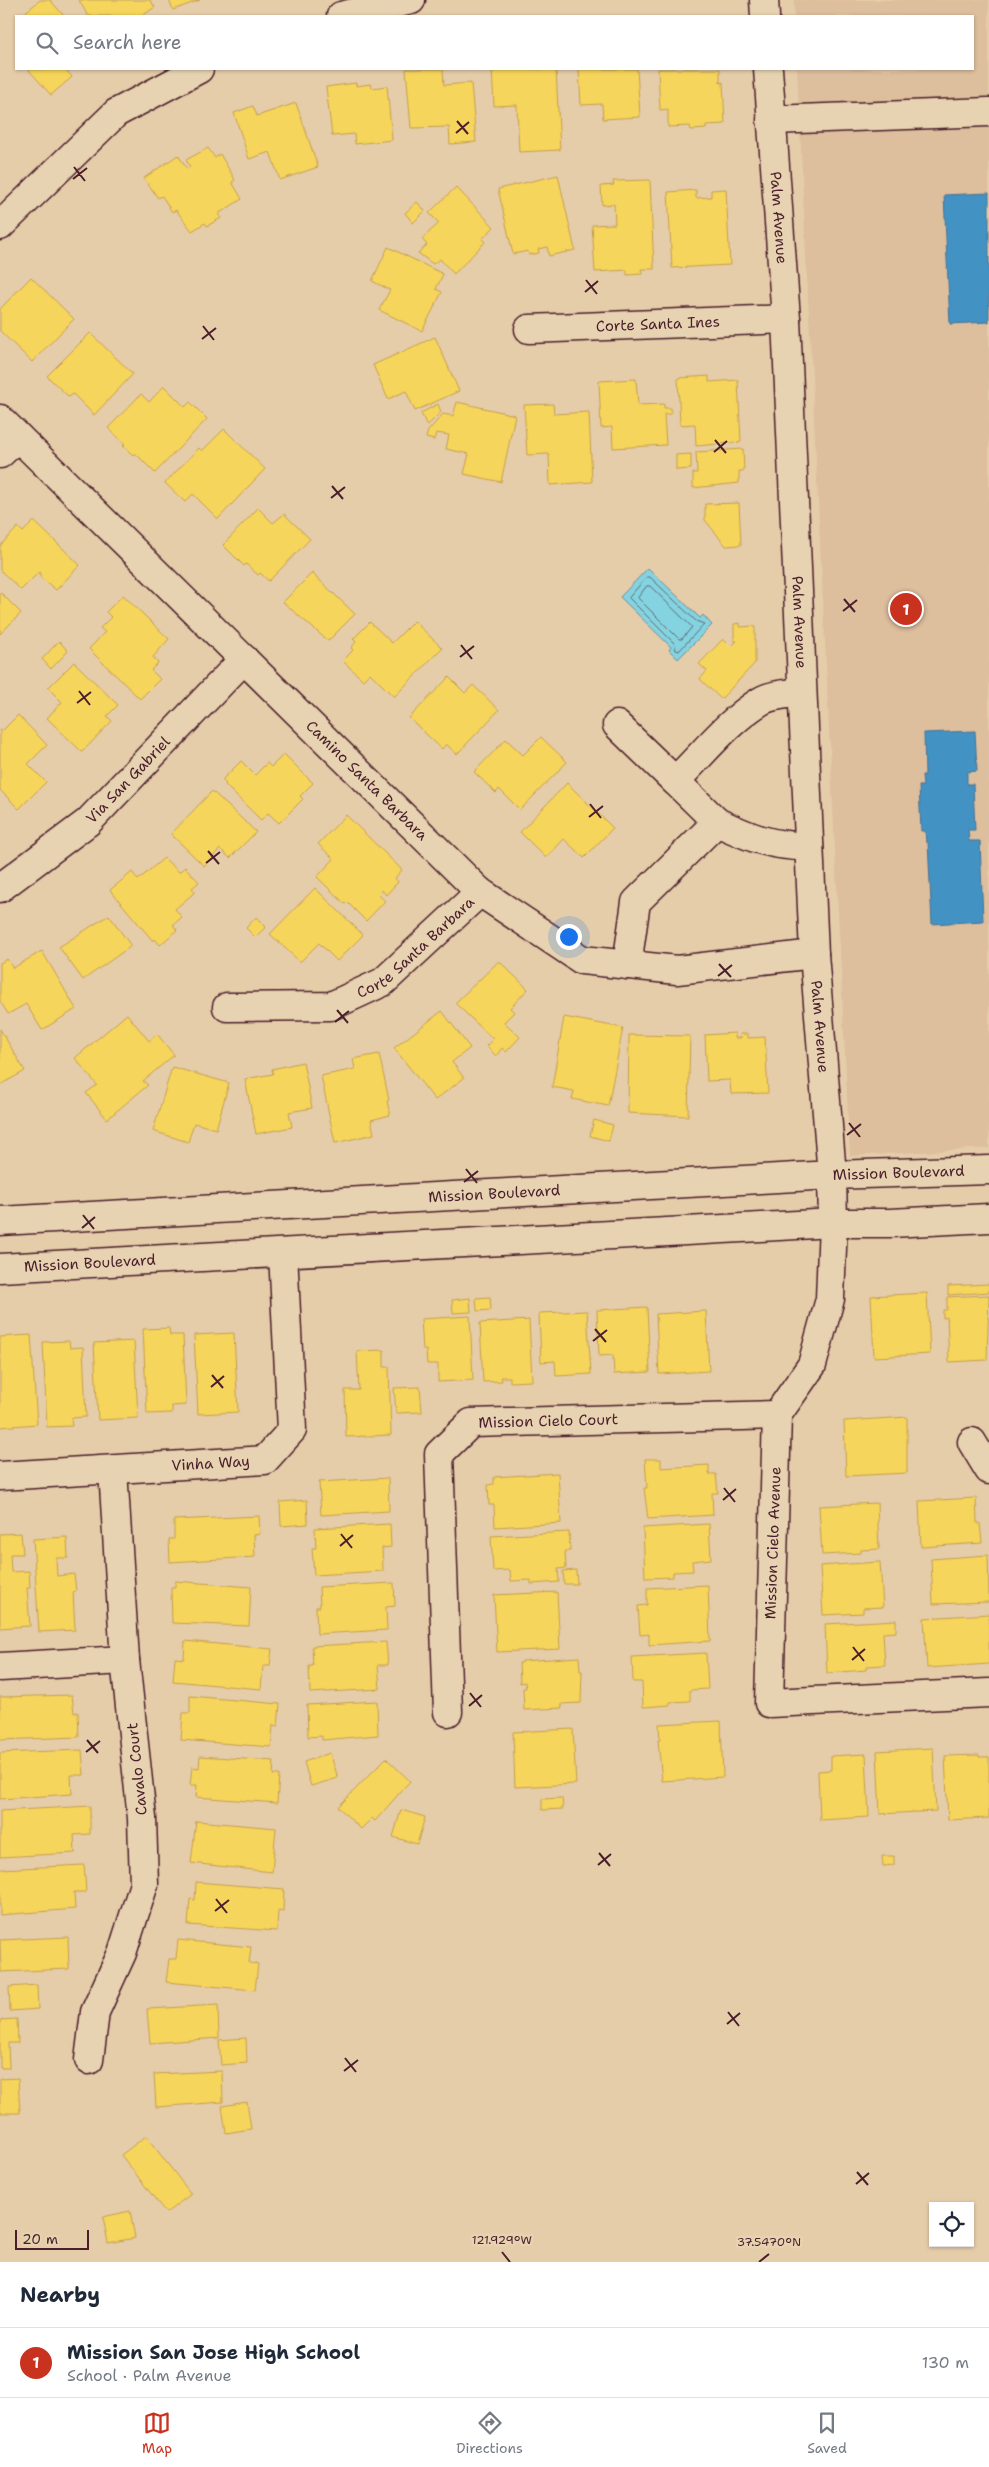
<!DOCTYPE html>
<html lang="en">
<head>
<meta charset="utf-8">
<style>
	:root { --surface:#fff; --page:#f2f2f3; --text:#1f2937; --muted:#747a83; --line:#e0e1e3; --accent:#c8321e }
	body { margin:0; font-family:"Shantell Sans",sans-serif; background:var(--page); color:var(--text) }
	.controls { position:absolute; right:15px; bottom:15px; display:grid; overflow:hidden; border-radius:0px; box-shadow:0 1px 4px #0004 }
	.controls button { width:45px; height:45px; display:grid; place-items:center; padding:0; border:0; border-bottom:1px solid var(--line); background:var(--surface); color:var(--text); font:25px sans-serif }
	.scale { position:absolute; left:15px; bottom:12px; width:74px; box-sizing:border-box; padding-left:5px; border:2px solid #4a1f2b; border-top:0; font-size:14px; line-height:18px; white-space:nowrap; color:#4a1f2b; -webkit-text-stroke:4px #e7d3b1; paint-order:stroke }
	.you { position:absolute; left:568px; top:936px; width:18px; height:18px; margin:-12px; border:4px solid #fff; border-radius:50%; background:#1a73e8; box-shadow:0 0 0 8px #1a73e833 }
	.badge { display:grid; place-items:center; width:32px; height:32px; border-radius:50%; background:var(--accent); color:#fff; font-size:16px; font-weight:700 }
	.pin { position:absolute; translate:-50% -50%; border:2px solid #fff; box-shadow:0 1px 5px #0006 }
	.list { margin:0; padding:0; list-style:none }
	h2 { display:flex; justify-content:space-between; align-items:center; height:65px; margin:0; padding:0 20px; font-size:21px }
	h2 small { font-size:16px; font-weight:400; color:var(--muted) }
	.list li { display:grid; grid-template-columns:32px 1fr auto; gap:15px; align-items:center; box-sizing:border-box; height:70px; padding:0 20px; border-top:1px solid var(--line) }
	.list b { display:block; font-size:19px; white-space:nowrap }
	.list p { margin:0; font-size:16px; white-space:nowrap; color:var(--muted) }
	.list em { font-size:16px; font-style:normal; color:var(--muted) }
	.icon { flex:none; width:28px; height:28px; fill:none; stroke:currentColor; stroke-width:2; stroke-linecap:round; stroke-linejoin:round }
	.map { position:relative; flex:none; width:989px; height:2262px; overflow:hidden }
	.search { position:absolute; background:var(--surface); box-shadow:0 1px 4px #0004; left:15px; right:15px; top:15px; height:55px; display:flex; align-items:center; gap:12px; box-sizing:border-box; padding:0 18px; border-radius:0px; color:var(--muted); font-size:19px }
	.sheet { height:135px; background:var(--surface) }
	nav { display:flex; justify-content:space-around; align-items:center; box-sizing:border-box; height:70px; border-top:1px solid var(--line); background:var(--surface); font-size:14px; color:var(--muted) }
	nav a { display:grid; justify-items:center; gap:2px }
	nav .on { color:var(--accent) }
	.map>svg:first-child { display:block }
	.built { fill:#ddbe9d }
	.water { fill:#84d3e0; stroke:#6d8b98 }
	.homes { fill:#f6d55c; stroke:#c29e4d }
	.schools { fill:#4393c3; stroke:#457095 }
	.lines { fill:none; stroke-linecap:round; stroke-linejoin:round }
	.shore { stroke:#616773; stroke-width:1 }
	.minor-casing { stroke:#4a1f2b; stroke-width:31 }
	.major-casing { stroke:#4a1f2b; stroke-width:31 }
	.minor { stroke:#e7d3b1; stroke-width:28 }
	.major { stroke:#e7d3b1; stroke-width:28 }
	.ticks { fill:none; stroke:#4a1f2b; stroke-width:2 }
	.labels { text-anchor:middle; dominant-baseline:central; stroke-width:5; stroke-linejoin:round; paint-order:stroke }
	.street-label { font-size:15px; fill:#4a1f2b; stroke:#e7d3b1 }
	.ticks-label { font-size:12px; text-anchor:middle; fill:#4a1f2b; stroke:#e7d3b1; stroke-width:5; stroke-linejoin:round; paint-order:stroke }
</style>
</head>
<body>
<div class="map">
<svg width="989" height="2262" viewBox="0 0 989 2262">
	<rect width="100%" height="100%" fill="#e6cdaa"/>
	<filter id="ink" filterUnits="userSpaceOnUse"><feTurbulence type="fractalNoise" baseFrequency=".02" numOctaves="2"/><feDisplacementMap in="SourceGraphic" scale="10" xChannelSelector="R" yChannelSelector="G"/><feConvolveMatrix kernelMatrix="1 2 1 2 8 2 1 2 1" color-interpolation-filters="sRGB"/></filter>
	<g filter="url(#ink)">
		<path class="built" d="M794,0h195v1148l-139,8 -53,-1087h176v-53h-179z"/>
		<path class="water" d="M648,568l52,50 3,-3 9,10 -34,34 -9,-9 2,-3 -51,-50z"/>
		<path class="homes" d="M40,0h10l14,16h-43z
			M79,0h71l5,7 -13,9h-54z
			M169,0h31l-27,10z
			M28,69h37l7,8 -21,18z
			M406,69h37l1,16 27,-2 5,59 -26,2 -1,-17 -38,1z
			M492,69h64l4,81 -41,2 -2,-47 -23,1z
			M579,69h58l3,48 -37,2 -1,-15 -21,1z
			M658,69h62v14l3,-1 2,42 -19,1v4l-15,1 -1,-4 -22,1v-18l-8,1z
			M356,83v3l15,-2 1,4 15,-2 5,54 -37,4 -1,-10 -22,2 -6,-49z
			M296,103l22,64 -38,13 -10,-28 -21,7 -15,-46 19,-7 4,10z
			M208,148l7,10 5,-4 15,26 -3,2 10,17 -24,15 3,4 -14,8 -2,-3 -13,8 -16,-21 -4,2 -10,-16 -4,2 -14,-20 34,-23 9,14 3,-2 -4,-7z
			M558,175l17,75 -26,6 -2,-9 -9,2 1,4 -10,2 -1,-4 -15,3 -15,-65z
			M650,180l4,89h-13l1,5 -15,1v-5l-32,2 -3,-47 23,-1 -1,-20 -12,1 -1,-19 13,-1 -1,-4z
			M456,187l38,40 -12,12 3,3 -31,32 -14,-15 -7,5 -15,-11 9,-8 -5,-6 17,-16 -10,-10z
			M726,189l4,76 -58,3 -4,-76 28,-2v8l15,-1v-7z
			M417,202l8,9 -12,12 -8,-10z
			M388,247l55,27 -7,15 6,3 -20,39 -43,-21 11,-20 -18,-9z
			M31,277l43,42 -42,43 -32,-31v-22z
			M90,333l43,41 -39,41 -21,-21 -4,3 -22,-21z
			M435,337l24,54 -44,20 -9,-20 -18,8 -15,-34z
			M709,376v6l29,-2 3,62 -45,4 -1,-22 -15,1 -2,-47z
			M636,379l2,26 26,-1v4h7v6h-7l2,31 -53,3 -1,-21 -11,1 -2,-47z
			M164,386l21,21 5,-5 17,17 -52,54 -20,-20 -2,2 -10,-9 2,-2 -17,-16 33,-34 8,8z
			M457,402l58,13 -14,67 -37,-8 5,-20 -23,-5 3,-14 -13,-2 -2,7 -8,-2 2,-7 15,-17 10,2z
			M438,404l3,8 -14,14 -6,-13z
			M553,404l1,10 35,-2 3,70 -42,3 -1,-31 -22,1 -3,-50z
			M224,429l41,40 -47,50 -25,-25 -8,8 -20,-19 34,-35 3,3z
			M743,449l1,22h-5v12l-46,5v-15h4l-1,-21z
			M691,454v15l-15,1v-15z
			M739,503l2,42 -15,1 -21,-26v-16z
			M258,508l15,15 11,-9 26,25 -41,42 -9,-8 -2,2 -12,-11 -2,2 -21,-21z
			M34,521l46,44 -24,25 -17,-14 2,-2 -2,-2 -18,18 -21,-20v-24l18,-19 5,5z
			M312,573l43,41 -27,27 -45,-39z
			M0,592l21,21 -21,21z
			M123,595l46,44 -16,18 5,6 -7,7 9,9 -20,20 -51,-50 16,-17 -5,-4 11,-11 -5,-5z
			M414,621l28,27 -48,49 -24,-24 -7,7 -20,-19 10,-11 -2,-2 5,-6 -3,-3 17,-17 22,21z
			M740,623v4l15,-1v37l-34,36 -21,-20 7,-8 -8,-7 24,-25 8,8 6,-6h-3v-17z
			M59,641l9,10 -17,18 -9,-10z
			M74,662l44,43 -11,11 5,5 -30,31 -35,-34 15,-16 -14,-14z
			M449,677l16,16 8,-8 26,25 -42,44 -11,-10 -4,5 -33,-31z
			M18,715l29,30 -19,19 18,18 -27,27 -19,-19v-60l2,1z
			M541,737l26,25 -47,48 -21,-21 -3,4 -22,-21 32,-33 17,16z
			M284,754l29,29 -13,13 3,3 -24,24 -11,-10 -7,7 -36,-35 1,-1 -4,-4 19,-19 14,14 12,-12 4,4z
			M567,783l46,45 -29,30 -20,-19 -18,19 -26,-26z
			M212,791l44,41 -26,26 -10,-9 -16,17 -33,-32z
			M346,815l56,55 -7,8 3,4 -12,13 -4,-5 -4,4 7,7 -19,20 -19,-19 -2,2 -28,-27 17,-18 -16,-15z
			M164,858l15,14 6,-5 14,15 -7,6 3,4 -20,17 7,8 -9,8 4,5 -17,15 -5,-6 -2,2 -43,-51 22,-18 6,8z
			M315,888l48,47 -26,26 -18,-18 -19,19 -30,-28z
			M109,915l22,31 -48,34 -24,-33z
			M256,917l10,10 -11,10 -9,-9z
			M42,951l34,58 -34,21 -16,-26 -18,10 -8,-13v-38l7,-4 6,9z
			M499,961l29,28 -18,19 4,4 -10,10 16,15 -14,15 -4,-4 -6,8 -10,-10 7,-7 -38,-36z
			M442,1011l28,37 -18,14 12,16 -29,22 -41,-52z
			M127,1014l22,27 8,-7 17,21 -31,26 5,4 -41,34 -21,-26 11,-8 -22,-27z
			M564,1017l59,11 -15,78 -36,-7 2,-8 -22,-4z
			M0,1029l25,42 -25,14z
			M735,1033v5h6l-1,-4h8v4l17,-1 3,56 -37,1 -1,-14 -23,1 -2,-46z
			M629,1035l61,1 -2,80 -60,-3z
			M379,1054l10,46 -2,1 3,14 -19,5 3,14 -39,9 -14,-67 34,-7 -2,-10z
			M303,1062l9,46 -23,4 3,15 -36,7 -11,-55 28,-5 -1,-5z
			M172,1067l57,16 -13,46 -22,-6 -6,19 -35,-11z
			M594,1120l19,5 -4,16 -19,-5z
			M989,1284v8l-41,3v-9z
			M927,1293l3,61 -56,3 -3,-61z
			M989,1295l-2,65 -38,2 -2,-45 -4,1v-8h4v-13z
			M490,1297l1,13 -14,1 -1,-13z
			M470,1298l1,14 -18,1 -1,-13z
			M647,1307l3,65 -36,2 -1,-19 -14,1 -2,-46z
			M587,1311l4,63 -35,2 -1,-15 -14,1 -2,-49z
			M706,1311l3,60 -50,3 -3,-60z
			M470,1316l3,64 -35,2v-18h-11l-1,-14h-3l-2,-31z
			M529,1320l3,61 -22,1v-5h-9l1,4 -19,1 -3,-59z
			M169,1328l1,7h13l3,70 -14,1v7l-25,1 -4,-85z
			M234,1333l4,79 -40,2 -4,-79z
			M31,1335l6,89 -37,3v-90z
			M69,1341l1,7 13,-1 3,70 -15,1 1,8 -25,1 -4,-85z
			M134,1341l4,77 -40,2 -4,-77z
			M384,1350v17h5l2,68 -45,2 -1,-47h14l-2,-39z
			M420,1387l2,25 -26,1 -2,-25z
			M907,1417v56l-61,3 -2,-55z
			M645,1459h16v9l48,-3v9h7l2,19h-6l1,22 -65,4 -4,-31h3z
			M558,1473l3,50 -66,4 -1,-22h-5l-1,-20 6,-1v-7z
			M388,1478l1,33 -68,4 -2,-33z
			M976,1498l1,25h3l2,20 -61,4 -2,-46z
			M307,1500l1,24 -27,2 -1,-24z
			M877,1503l2,46 -18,1v3l-39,2 -3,-49z
			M259,1516l1,18 -6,1 1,22 -85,5 -1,-23h5v-19z
			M390,1524l1,23 -9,1 1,23 -69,4 -2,-27h4l-1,-20z
			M709,1524l2,35 -19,2 1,10 -20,1v5l-28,1 -2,-50z
			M569,1532l1,19h-5l1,17 -8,1 1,13 -28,2v-4l-20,1 -1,-11 -17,1 -2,-35z
			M21,1533l2,21h-13l1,18 18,-1 1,17h-3l3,38 -30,2v-94z
			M67,1537l1,21h-12l1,18 17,-2 2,17 -3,1 2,38 -36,2 -6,-93z
			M988,1555l1,47 -56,2 -2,-45z
			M880,1562l3,45 -20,1v5l-40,2 -3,-49z
			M576,1570l1,14h-13l-1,-13z
			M175,1581l76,6 -2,39 -77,-3 -1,-36h4z
			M394,1583l1,23 -9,1 1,23 -70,4 -1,-27h4l-1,-20z
			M708,1585l2,56 -61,4v-11l-9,1 -2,-29 9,-1v-17z
			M557,1592l3,57 -63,3 -3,-57z
			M989,1614v50l-62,4 -3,-50z
			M896,1620v12l-13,1 2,32 -19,1v4l-39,3 -2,-49z
			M185,1641l87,8 -2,17h-7l-2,23 -88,-8 2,-23 9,1z
			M386,1642l2,23h-10l2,24 -70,4 -1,-27h4l-1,-20z
			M706,1653l2,36 -18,1v11l-20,1v3l-27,2 -1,-25h-9l-1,-25z
			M579,1657l1,14h2l-1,32 -19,1v4l-38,2 -1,-22h3l-1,-6 -5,1 -1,-20h3v-2z
			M72,1695l2,18 4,-1 1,25 -79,3v-43z
			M190,1696l90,8 -2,22 -5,-1 -2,22 -90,-7 2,-27h7z
			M377,1701l1,34 -56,5v-4l-14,1 -1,-32z
			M721,1721l2,56 -61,4 -4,-41h2l-1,-16z
			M573,1729l3,55 -61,3 -2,-55z
			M933,1748l3,63 -56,3 -3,-63z
			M82,1750l2,25h-13l1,19 -72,5v-46z
			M330,1753l8,25 -27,8 -7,-24z
			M866,1754l3,63 -49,3 -2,-49 13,-1v-14z
			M979,1755v2h10v61l-41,2 -3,-64z
			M200,1756l74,5 -1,14h6l-2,28 -81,-6 1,-12h-7l2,-18 7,1z
			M386,1758l24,23 -35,40 -3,-3 -11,11 -23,-22z
			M562,1798l1,11 -21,1v-11z
			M90,1806v28l-16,1 1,18 -75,4v-46z
			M401,1810l24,7 -8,27 -24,-7z
			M196,1821l80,7 -4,44 -81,-9z
			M882,1856h12v9l-11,1z
			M84,1865l2,27h-12l1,17 -75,6v-46z
			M196,1882l88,7 -1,22 -5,-1 -1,21 -89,-6 2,-26 5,1z
			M68,1937l1,32 -68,3 -1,-32z
			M178,1940l73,7 -2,16 9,1 -3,26 -89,-8 3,-23h7z
			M37,1985l1,24 -28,2 -1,-24z
			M218,2005l1,33 -69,5 -3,-34z
			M17,2019l1,24h-10l1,25h-9v-48z
			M246,2038l1,25 -26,2 -2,-25z
			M222,2071l1,31 -67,5 -2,-33z
			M18,2078l2,35h-20v-34z
			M247,2102l4,27 -25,4 -4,-27z
			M146,2136l45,58 -25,19 -45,-58z
			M130,2211l5,27 -27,5 -5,-26z"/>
		<path class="schools" d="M989,193v129l-39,2 -6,-129z
			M975,731l2,40 -10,1v12h6l2,46h-7l1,11h11l3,80 -51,3 -4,-82h-2l-1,-11h-4l-2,-45h4l-1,-11h3l-1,-42z"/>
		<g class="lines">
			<path class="shore" d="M647,577h3l46,44 8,3 -25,27 -3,-1 -2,-7 -45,-45z
				M647,586h3l42,41 -10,12h-3l-41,-41z"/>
			<g class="minor-casing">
				<g id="minor">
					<path d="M764,0l1,16"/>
					<path d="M341,16l70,-16"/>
					<path id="s1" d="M768,69l18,250 28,635 18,221 1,48 -3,76 -18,66 -35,50 -8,288 220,-10"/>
					<path d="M771,120l218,-8"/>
					<path d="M0,226l116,-113 83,-44"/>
					<path id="s2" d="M529,329l257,-10"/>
					<path id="s3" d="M0,419l480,473 102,68 95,10 137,-16"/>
					<path d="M0,454l18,-17"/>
					<path d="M617,725l58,56c27,-26 53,-60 86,-80 11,-7 28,-7 41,-9"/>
					<path d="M717,822c32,15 56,25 92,24"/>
					<path id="s4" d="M0,888l88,-66 156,-163"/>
					<path d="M627,965l9,-63 81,-80 -42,-41"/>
					<path id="s5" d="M227,1007l104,-1 52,-24 97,-90"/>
					<path d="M972,1442l17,28"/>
					<path id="s6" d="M0,1476l265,-16 27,-30 -9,-177"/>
					<path d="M0,1667l125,-7"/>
					<path id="s7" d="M448,1712l-9,-258 32,-31 306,-8"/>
					<path d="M89,2060l6,-48 27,-59 22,-69 -2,-66 -17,-158 -12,-190"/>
				</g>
			</g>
			<g class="major-casing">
				<g id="major">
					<path id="s8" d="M0,1221l832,-46 157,-5"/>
					<path id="s9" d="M0,1268l833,-45h57l99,-5"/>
				</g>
			</g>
			<use href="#minor" class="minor"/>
			<use href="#major" class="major"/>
		</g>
	</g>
	<path class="ticks" d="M457,121l11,13M456,133l13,-11M74,167l11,14M73,179l14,-11M586,280l11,14M585,292l13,-11M203,326l11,14M202,339l14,-11M715,440l11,13M714,452l13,-11M332,486l11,13M331,498l14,-11M844,599l11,13M843,611l14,-11M461,645l11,14M460,657l14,-11M79,691l11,14M77,703l14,-11M590,804l11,14M589,817l14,-11M208,851l11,13M206,863l14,-11M719,964l12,13M718,976l14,-11M337,1010l11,13M335,1022l14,-11M849,1123l11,14M847,1135l14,-11M466,1169l11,14M464,1182l14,-11M83,1215l11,14M82,1228l13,-11M595,1329l11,13M593,1341l14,-11M212,1375l11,13M211,1387l13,-11M724,1488l11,14M723,1500l13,-11M341,1534l11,14M340,1546l13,-11M853,1647l11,14M852,1660l13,-11M470,1693l11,14M469,1706l13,-11M87,1740l11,13M86,1752l14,-11M599,1853l11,13M598,1865l13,-11M216,1899l11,14M215,1911l14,-11M728,2012l11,14M727,2024l13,-11M345,2058l11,14M344,2071l14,-11M857,2172l11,13M856,2184l13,-11M502,2252l8,10M759,2262l10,-8"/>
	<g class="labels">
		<g class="street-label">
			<text stroke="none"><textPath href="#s1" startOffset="149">Palm Avenue</textPath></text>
			<text stroke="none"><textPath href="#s2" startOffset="129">Corte Santa Ines</textPath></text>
			<text stroke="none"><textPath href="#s1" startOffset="554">Palm Avenue</textPath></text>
			<text stroke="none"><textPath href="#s4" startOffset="168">Via San Gabriel</textPath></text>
			<text stroke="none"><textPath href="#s3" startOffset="515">Camino Santa Barbara</textPath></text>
			<text stroke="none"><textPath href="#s5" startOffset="208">Corte Santa Barbara</textPath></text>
			<text stroke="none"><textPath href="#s1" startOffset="959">Palm Avenue</textPath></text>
			<text stroke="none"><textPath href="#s8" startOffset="900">Mission Boulevard</textPath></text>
			<text stroke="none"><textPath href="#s8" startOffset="495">Mission Boulevard</textPath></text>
			<text stroke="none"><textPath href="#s9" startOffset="90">Mission Boulevard</textPath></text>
			<text stroke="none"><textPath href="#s7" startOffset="380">Mission Cielo Court</textPath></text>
			<text stroke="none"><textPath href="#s6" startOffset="211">Vinha Way</textPath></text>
			<text transform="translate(773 1543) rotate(-88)">Mission Cielo Avenue</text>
			<text transform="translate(137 1769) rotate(-96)">Cavalo Court</text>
		</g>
	</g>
	<g class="ticks-label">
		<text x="502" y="2244">121.929°W</text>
		<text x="769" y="2246">37.5470°N</text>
	</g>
</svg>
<div class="controls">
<button><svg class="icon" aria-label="locate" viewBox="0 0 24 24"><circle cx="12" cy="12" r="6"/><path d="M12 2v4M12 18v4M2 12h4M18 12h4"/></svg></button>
</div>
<div class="scale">20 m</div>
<div class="you"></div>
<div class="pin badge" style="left:906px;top:609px">1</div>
<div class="search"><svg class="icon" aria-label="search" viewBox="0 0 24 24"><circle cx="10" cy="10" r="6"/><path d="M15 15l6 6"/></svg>Search here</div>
</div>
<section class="sheet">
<h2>Nearby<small></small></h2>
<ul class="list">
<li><span class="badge">1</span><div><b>Mission San Jose High School</b><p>School · Palm Avenue</p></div><em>130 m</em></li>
</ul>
</section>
<nav>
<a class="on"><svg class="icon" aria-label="map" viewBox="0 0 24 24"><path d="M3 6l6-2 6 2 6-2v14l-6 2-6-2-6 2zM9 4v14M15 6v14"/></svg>Map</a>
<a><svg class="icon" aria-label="directions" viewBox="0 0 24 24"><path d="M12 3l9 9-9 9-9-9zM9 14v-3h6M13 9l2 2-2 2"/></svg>Directions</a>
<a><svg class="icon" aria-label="saved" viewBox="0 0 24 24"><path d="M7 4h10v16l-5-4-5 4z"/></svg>Saved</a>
</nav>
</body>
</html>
